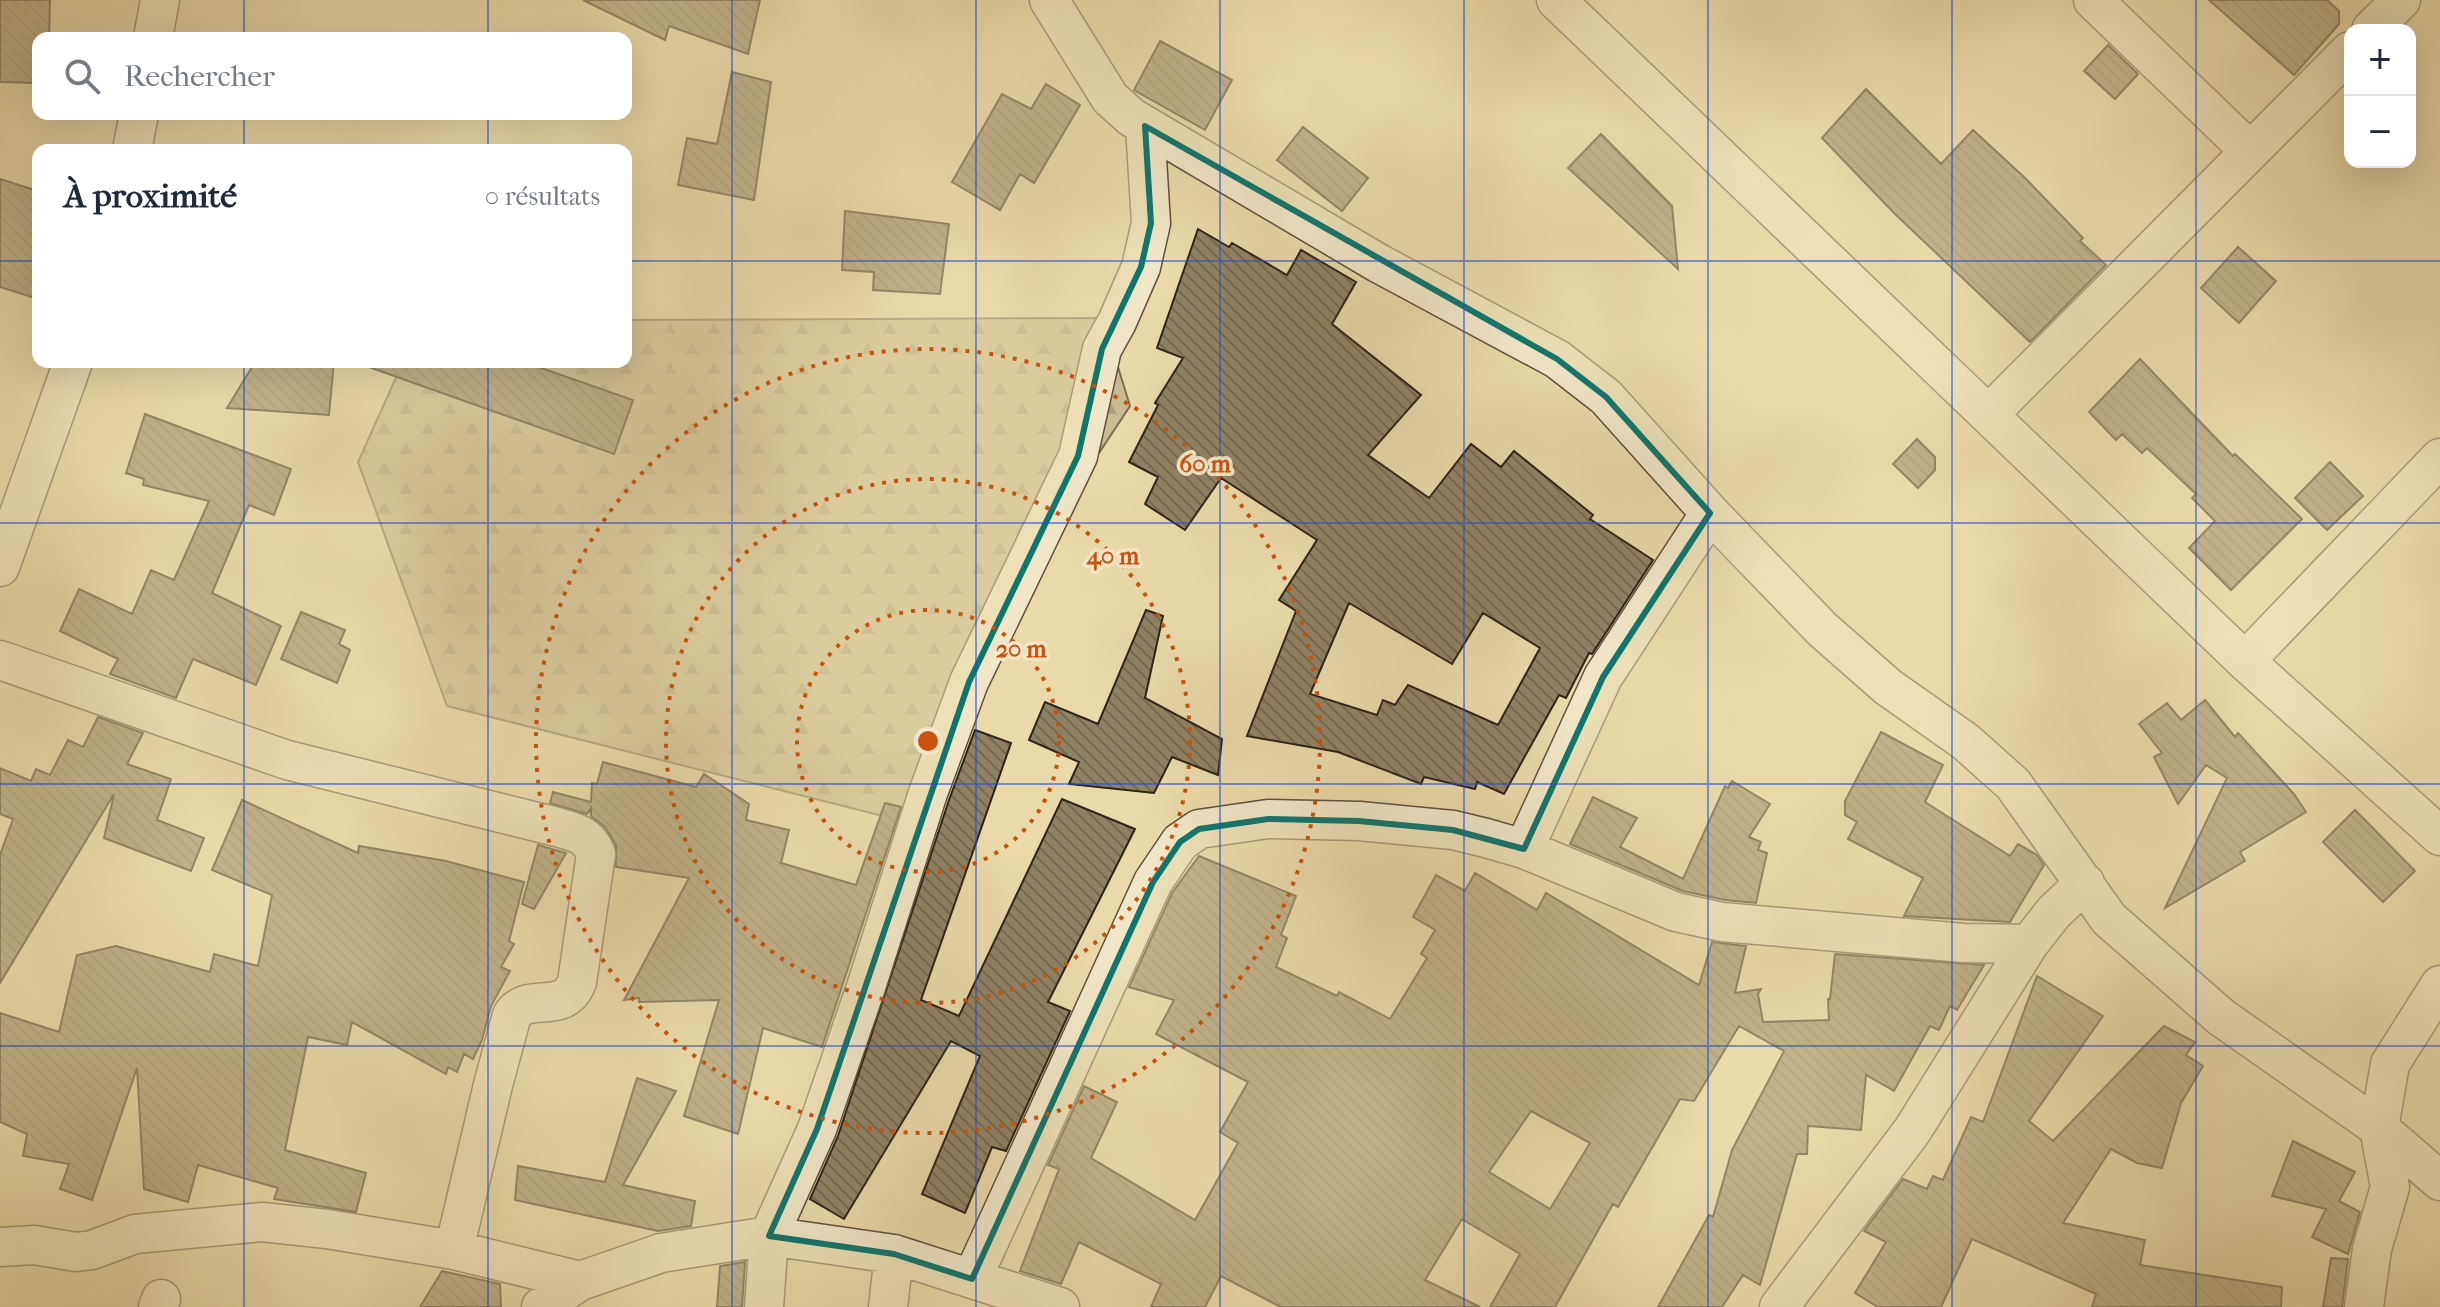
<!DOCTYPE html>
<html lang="fr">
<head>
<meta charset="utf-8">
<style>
	:root { --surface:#fff; --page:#f6f6f7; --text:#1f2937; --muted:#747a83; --line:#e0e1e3 }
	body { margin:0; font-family:"IM FELL French Canon",serif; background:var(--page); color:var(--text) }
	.controls { position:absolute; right:24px; top:24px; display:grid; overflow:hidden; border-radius:16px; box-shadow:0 8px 32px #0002 }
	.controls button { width:72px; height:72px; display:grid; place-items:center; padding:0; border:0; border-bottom:2px solid var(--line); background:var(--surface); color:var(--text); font:40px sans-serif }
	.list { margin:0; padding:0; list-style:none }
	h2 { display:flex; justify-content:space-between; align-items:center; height:104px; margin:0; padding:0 32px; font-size:34px }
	h2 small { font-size:26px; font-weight:400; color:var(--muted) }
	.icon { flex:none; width:44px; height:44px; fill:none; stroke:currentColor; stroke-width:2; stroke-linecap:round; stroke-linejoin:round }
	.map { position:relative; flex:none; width:2440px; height:1307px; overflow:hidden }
	.search { position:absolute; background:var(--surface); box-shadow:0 8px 32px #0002; left:32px; top:32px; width:600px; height:88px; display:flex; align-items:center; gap:20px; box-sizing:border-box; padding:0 28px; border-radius:16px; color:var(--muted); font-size:30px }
	.panel { position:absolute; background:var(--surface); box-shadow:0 8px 32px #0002; left:32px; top:144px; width:600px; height:224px; border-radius:16px }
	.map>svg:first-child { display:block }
	.forest { fill:url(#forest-firs); stroke:#7b6f54; stroke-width:2 }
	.building { fill:url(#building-back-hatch); stroke:#2c2318; stroke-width:2; fill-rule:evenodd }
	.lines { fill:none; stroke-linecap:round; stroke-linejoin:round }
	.street-casing { stroke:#5c513c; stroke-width:41 }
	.street { stroke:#f1e7c8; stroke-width:38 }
	.marked { fill:none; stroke:#0f766e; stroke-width:6; stroke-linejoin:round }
	.grid { fill:none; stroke:#1d4ed8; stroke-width:2; stroke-opacity:0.55 }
	.ring { fill:none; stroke:#cc510e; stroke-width:4; stroke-dasharray:4 8 }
	.centre { fill:#cc510e; stroke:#f1e7c8; stroke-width:4 }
	.ring-label { font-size:24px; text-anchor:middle; font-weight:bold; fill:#cc510e; stroke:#f1e7c8; stroke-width:7; stroke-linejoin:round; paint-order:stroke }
</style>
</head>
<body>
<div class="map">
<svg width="2440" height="1307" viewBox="0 0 2440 1307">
	<defs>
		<pattern id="forest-firs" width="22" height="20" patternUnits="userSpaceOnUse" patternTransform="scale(2)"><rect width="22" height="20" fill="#cabb91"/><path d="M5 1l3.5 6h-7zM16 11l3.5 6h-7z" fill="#aea07c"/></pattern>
		<pattern id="building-back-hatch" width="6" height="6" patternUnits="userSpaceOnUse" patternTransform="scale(2)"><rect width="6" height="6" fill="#8f8264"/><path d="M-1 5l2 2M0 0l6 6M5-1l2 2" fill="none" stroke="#756a51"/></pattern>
	</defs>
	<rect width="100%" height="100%" fill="#eadaaa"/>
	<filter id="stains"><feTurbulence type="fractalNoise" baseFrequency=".0025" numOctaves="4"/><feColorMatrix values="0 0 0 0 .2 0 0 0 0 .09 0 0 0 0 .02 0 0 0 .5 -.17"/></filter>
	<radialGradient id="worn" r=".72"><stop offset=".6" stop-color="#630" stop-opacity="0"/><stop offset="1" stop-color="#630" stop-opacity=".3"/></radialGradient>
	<path class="forest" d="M1103,318l27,88 -161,244 -66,171 -456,-115 -89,-244 45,-100h223v-42z"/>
	<path class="building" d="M0,0h50l-1,38h-11v45l-38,-1z
		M583,0h177l-12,54 -79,-28 -4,14z
		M2209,0h118l12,11v13l-45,51z
		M1160,41l72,39 -27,50 -71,-40z
		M2108,45l30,29 -23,25 -31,-28z
		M732,72l39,10 -17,118 -76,-15 9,-47 30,6z
		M1046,84l34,21 -46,78 -14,-9 -20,36 -48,-28 50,-88 29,15z
		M1866,89l75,75 32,-34 52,48 58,60 -3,3 26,24 -76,77 -135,-128 -73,-76z
		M1303,127l65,51 -26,33 -65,-51z
		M1601,134l71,72 6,63 -110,-101z
		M0,179l38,12v108l-38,-12z
		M845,211l104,13 -9,70 -67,-4 1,-18 -32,-2z
		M1198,229l31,18 3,-4 55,32 14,-25 55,32 -24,42 89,71 -53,60 61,43 42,-54 30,23 13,-16 79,64 -3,4 63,41 -61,94 -3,-1 -23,45 -7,-3 -55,99 -27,-12 -2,7 -51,-12 -3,7 -83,-32 -91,-16 49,-125 -17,-11 38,-60 -96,-62 -36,52 -40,-26 13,-27 -29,-15 29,-57 -3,-2 28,-45 -26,-10zM1349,603l103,61 31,-51 57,35 -42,77 -90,-40 -13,20 -12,-5 -6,15 -67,-21z
		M2238,247l38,34 -37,42 -38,-35z
		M2140,359l93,97 2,-2 67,65 -71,71 -42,-42 26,-27 -23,-23 4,-4 -49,-46 -5,5 -20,-19 -6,6 -27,-28z
		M255,362h79l-5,53 -102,-7z
		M370,362h154l109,38 -19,54 -245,-87z
		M145,414l146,55 -17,46 -25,-10 -37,88 69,33 -25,59 -63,-26 -17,39 -66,-24 8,-15 -58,-28 19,-42 53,25 19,-44 23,10 35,-79 -66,-16 1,-6 -18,-6z
		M1917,439l18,18v13l-17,18 -25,-24z
		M2330,462l33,34 -36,34 -32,-32z
		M1146,610l17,6 -18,82 77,41 -4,36 -46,-18 -18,36 -85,-9 10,-22 -50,-22 16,-38 53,22z
		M301,612l44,18 -6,14 11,6 -13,33 -56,-24z
		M2205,700l30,37 3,-4 56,61 12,18 -66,40 5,9 -80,47 62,-130 -21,-13 -28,39 -24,-47 8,-4 -23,-29 28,-21 14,17z
		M98,717l45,16 -16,31 44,15 -14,41 47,18 -13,33 -87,-33 10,-44 -114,189v-128l13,-36 -13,-5v-46l31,13 5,-12 14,6 18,-35 15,7z
		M975,730l36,13 -90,257 38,16 103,-217 73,30 -87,173 22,9 -64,140 -14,-4 -27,66 -43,-19 58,-138 -29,-15 -107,178 -34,-20 28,-63 111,-336z
		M1881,732l62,33 -18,37 85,54 8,-12 19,11 7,10 -34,57 -106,-6 19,-38 -75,-39 9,-17 -12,-7v-14z
		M603,762l93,25 8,-13 45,30 -3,16 43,10 -8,33 75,22 29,-82 16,4 -79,240 -59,-19 -25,106 -54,-18 35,-116 -80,2v-4l-15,2 65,-122 -73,-11v-22l-11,-18 -14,-11v-8l-4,6 -37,-11 3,-11 38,10 1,-19 5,1z
		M1732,781l38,23 -21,33 12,5 -3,8 9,3 -11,50 -31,-3 -42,-9 -113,-47 23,-47 44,21 -17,29 63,32 42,-93 3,2z
		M242,800l116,53 1,-7 87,15 78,21 -15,59 5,3 -13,23 9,4 -19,35 -9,34 -9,19 -9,-5 -7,18 -9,-5 -2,7 -94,-52 -5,23 -39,-8 -23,113 81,23 -10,39 -82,-13 4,-11 -80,-23 -10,37 -44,-13 -7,-121 -45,132 -32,-11 9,-25 -46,-8 4,-22 -27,-12v-109l59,19 18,-77 39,-9 94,26 4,-18 44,12 14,-71 -60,-25z
		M2355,810l60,61 -32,31 -60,-60z
		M538,845l28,8 -32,56 -12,-5z
		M1199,856l97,40 -15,39 6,3 -11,29 61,29 2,-4 51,27 37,-61 -6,-4 14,-24 -22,-13 23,-42 29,16 10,-18 62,37 9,-17 153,92 13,-43 34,4 -11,47 26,-4 -3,5 5,28 66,-2 -1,-21h2l5,-45 149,11 -27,45 -7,-4 -11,24 -9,-4 -36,65 -28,-16 -5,55 -53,-4 -1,28h-10l-37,131 -17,-10 -21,32h-64l51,-92 4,2 19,-67 52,-99 -45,-25 -45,75 -14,-2 -62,108 -5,-3 -58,103h-65l30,-53 -58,-35 -37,61 55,27h-199l-60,-31 -16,31h-54l10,-23 -82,-42 -18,42 -41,-13 39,-102 -11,-4 36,-79 33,16 -26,56 104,62 43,-77 -18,-11 28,-50 -92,-48 18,-34 -45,-13 43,-94zM1531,1111l59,32 -40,66 -61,-37z
		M2037,976l66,40 -74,105 24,20 111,-115 31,16 -9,13 17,11 -22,37 -19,65 -25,-5 -26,-14 -48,74 82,17 -5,25 142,22 -1,20h-189l4,-13 -124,-55 -31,68h-63l-23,-14 31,-51 -22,-11 39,-52 24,10 6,-13 10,4 28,-63 12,5z
		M637,1078l39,13 -53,94 72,16 -4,25 -33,5 -143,-31 3,-34 87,16z
		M2293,1141l62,31 -16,29 21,11 -12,42 -36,-17 14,-28 -54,-13z
		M2331,1258l17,1 -6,48h-19z
		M745,1262l-3,45h-25l3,-41z
		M442,1271l58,13 1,23h-81z"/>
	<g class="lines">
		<g class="street-casing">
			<path id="street" d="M1049,0l61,98 21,19 247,146 179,96 49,38 104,116 112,116 66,58 78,55 47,42 96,135 112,98 158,111 61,53
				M1556,0l689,661 195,175
				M2093,0l157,151
				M2371,30l30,-30
				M153,38l7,-38
				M132,150l7,-36
				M1989,414l361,-363
				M0,567l73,-205
				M0,660l287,100 270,67c18,5 32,8 39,27l-19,128c-14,35 -47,8 -65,33l-19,70 -39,165 126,31
				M2245,661l195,-203
				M1524,849l79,-172 107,-164
				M0,1247l34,-2 42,7 16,-2 43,-16 127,-12 65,7 127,21
				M972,1279l181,-397 27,-40 19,-13 69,-10 91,2 94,9 33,8 38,11 152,63 46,10 242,21 65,1
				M158,1307l3,-8
				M541,1307l39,-26 81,-28 108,-17 125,18 166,53
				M764,1307l5,-71 48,-107 49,-142 62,-194 41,-111 109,-226 24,-107 15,-27 24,-55 10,-44 -6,-97
				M888,1307l6,-53
				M1779,1307l133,-176 117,-187 25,-32 31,-29
				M2364,1307l8,-58 18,-62 -11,-59 11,-64 50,-79"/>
		</g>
		<use href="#street" class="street"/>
	</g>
	<path d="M0 0H2440V1307H0ZM1145,126l412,233 49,38 104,116 -107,164 -79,172 -71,-19 -94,-9 -91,-2 -69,10 -19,13 -27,40 -181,397 -78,-25 -125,-18 48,-107 152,-447 109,-226 24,-107 39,-82 10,-44z" fill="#eadaaa" fill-opacity=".55" fill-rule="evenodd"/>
	<path class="marked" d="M1145,126l412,233 49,38 104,116 -107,164 -79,172 -71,-19 -94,-9 -91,-2 -69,10 -19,13 -27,40 -181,397 -78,-25 -125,-18 48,-107 152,-447 109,-226 24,-107 39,-82 10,-44z"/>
	<path class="grid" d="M244,0v38M488,0v38M732,0v1307M976,0v1307M1220,0v1307M1464,0v1307M1708,0v1307M1952,0v1307M2196,0v1307M244,114v36M488,114v36M0,261h38M626,261h1814M244,362v945M488,362v945M0,523h2440M0,784h2440M0,1046h2440"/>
	<g class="ring">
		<circle cx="928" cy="741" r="131"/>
		<circle cx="928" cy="741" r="262"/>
		<circle cx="928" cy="741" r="392"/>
	</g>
	<circle cx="928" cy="741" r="12" class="centre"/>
	<g class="ring-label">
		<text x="1205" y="472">60 m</text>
		<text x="1113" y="564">40 m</text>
		<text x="1021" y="657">20 m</text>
	</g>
	<rect width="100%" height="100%" filter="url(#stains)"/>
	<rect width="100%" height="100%" fill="url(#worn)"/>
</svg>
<div class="controls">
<button>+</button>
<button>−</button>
</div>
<div class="search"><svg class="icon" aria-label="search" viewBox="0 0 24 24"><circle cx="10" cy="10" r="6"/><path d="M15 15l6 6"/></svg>Rechercher</div>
<section class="panel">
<h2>À proximité<small>0 résultats</small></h2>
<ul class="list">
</ul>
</section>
</div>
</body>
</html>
